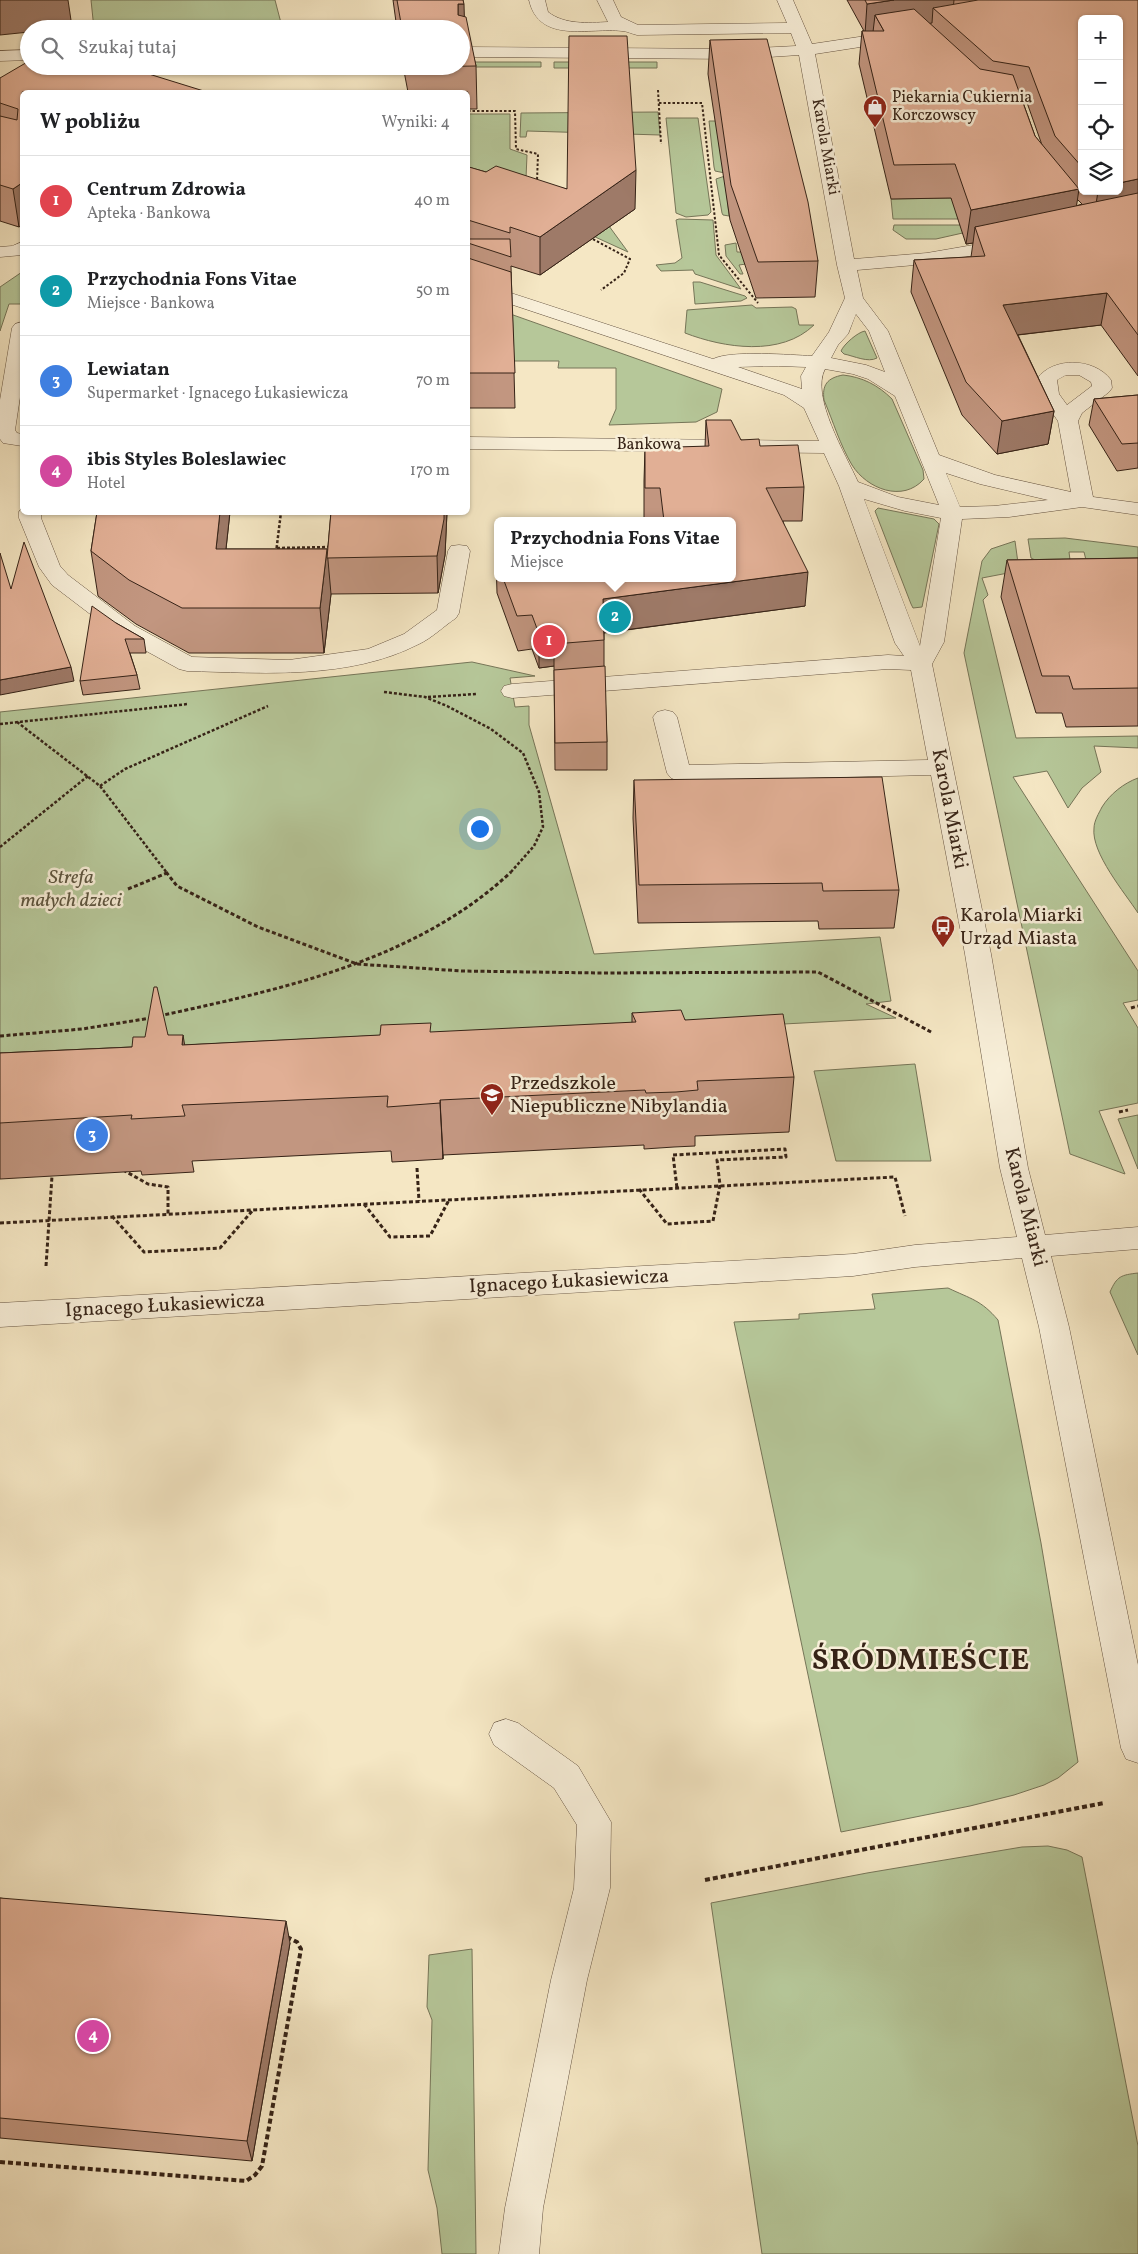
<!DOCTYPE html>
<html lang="pl">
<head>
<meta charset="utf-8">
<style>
	:root { --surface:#fff; --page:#f2f2f2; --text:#202124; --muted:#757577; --line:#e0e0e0; --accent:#111827 }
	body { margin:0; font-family:Vollkorn,serif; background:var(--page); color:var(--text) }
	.controls { position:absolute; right:15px; top:15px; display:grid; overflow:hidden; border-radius:8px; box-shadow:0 1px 4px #0004 }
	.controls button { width:45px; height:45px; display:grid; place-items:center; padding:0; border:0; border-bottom:1px solid var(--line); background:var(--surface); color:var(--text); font:25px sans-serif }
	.you { position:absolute; left:479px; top:828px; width:18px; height:18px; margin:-12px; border:4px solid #fff; border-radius:50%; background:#1a73e8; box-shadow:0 0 0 8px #1a73e833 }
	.badge { display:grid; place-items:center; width:32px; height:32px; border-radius:50%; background:var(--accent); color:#fff; font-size:16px; font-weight:700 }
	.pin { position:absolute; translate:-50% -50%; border:2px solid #fff; box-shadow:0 1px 5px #0006 }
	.popup { position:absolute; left:494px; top:517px; width:242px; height:65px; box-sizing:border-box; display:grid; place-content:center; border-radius:8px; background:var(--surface); filter:drop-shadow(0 1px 4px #0005); font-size:16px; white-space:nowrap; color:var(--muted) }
	.popup b { font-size:19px; color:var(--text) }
	.popup::after { content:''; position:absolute; left:50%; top:100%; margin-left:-10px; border:10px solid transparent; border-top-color:var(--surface) }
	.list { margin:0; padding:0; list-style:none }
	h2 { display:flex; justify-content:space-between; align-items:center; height:65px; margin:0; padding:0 20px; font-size:21px }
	h2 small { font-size:16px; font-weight:400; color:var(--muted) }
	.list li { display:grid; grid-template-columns:32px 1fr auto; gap:15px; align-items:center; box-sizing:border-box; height:90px; padding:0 20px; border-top:1px solid var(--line) }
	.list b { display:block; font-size:19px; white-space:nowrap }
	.list p { margin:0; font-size:16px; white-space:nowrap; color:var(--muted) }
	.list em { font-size:16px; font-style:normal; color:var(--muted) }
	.icon { flex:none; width:28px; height:28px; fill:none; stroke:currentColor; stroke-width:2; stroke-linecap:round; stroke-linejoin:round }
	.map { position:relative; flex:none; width:1138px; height:2254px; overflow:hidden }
	.search { position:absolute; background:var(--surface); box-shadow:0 1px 4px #0004; left:20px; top:20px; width:450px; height:55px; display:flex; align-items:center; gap:12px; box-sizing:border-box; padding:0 18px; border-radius:28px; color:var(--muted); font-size:19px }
	.panel { position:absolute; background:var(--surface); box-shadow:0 1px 4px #0004; left:20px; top:90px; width:450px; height:425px; border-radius:8px }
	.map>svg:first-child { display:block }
	.green { fill:#b6c799; stroke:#767558 }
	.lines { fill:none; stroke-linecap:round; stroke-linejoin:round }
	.minor-casing { stroke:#665442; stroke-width:1 }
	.path-far3 { stroke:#362317; stroke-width:2; stroke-dasharray:2.5 2; stroke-linecap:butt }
	.path-far2 { stroke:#362317; stroke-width:2.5; stroke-dasharray:3 2; stroke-linecap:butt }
	.path-far1 { stroke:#362317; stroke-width:3; stroke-dasharray:4 2.5; stroke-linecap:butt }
	.path { stroke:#362317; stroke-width:4; stroke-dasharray:5 3; stroke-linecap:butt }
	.minor { fill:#f8efd9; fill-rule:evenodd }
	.wall { fill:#c29680; stroke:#362317; fill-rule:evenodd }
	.shaded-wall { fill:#9e7a68; stroke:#362317 }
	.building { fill:#e1af95; stroke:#362317 }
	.labels { text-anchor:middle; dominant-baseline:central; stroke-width:5; stroke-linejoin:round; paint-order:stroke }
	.far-poi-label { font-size:16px; fill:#362317; stroke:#f8efd9; text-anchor:start }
	.far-street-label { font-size:16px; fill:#362317; stroke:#f8efd9 }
	.street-label { font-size:20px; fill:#362317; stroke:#f8efd9 }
	.park-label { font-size:20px; font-style:italic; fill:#5c543e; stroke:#f8efd9 }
	.poi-label { font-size:20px; fill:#362317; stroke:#f8efd9; text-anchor:start }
	.near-district-label { font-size:30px; font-weight:bold; letter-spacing:1px; fill:#362317; stroke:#f8efd9 }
</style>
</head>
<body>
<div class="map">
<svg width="1138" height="2254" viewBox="0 0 1138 2254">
	<rect width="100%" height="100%" fill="#f5e7c4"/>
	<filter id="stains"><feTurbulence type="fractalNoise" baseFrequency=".004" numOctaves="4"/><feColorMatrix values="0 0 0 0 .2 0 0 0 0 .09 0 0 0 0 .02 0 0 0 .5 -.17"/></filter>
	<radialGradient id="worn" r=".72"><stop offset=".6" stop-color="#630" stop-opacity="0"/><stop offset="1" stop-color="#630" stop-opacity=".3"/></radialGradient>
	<path class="green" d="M91,0h184l6,23 -79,6h-108z
		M467,62h74v5h-75z
		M554,62h103v6h-103z
		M658,112l2,23 -133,-4 -1,6h-6l1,-24z
		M468,114h42v35l17,6 -2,46 -57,-15z
		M666,118h32l13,94 -3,3 -22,2 -10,-4z
		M709,121h8l8,52 -10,-2 -1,-4z
		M725,176l4,40 -6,-1 -1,-2 -6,-34z
		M951,198l22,21h-80l-2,-20z
		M679,219l34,1 3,35 25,34 -46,-15 -2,-4 -32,1 -5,-6 19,-2 7,-5 -6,-38z
		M894,225h82v5l-40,9h-30l-13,-9z
		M609,226l19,26 -35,-16z
		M736,243l1,9h8l1,12 -7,1 4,9h-3l-14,-18 -1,-11z
		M22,272v32h-13l-9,27v-44z
		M700,282l45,14 2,2 -6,3 -46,3 -2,-22z
		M468,299l254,90 -5,23 -21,10 -87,3 7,-16v-41h-58l1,-7h-74z
		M752,305l4,3 36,-1 4,2 3,16h15c-33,32 -90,23 -129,8l2,-23z
		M865,331l12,27c-9,5 -23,-2 -33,-4l-3,-3c3,-7 17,-19 24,-20z
		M843,375c19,2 35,10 49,24l31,71 1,9c-21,24 -57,10 -72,-14 -12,-20 -19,-44 -28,-65 -2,-15 3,-22 19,-25z
		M878,508l56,11 5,5 -17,83 -9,1 -2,-4 -36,-93z
		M1065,538l73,9v48l-51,-31 -3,-12h-15l1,8 -27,4 -12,-6 -3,-19z
		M1015,541l3,22 -10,10 -26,5 6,17 -5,5 33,138 122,-2v12l-44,-2 7,26 -19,16 -14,20 -21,-37 -34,6 125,194v29l-15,3 15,25v75l-39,8 26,63 -55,-20 -106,-501 18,-92 9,-12z
		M472,662l63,14 -25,2 5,29 14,-1v19l65,229 286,-17 11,64 -25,3 30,14 -896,48v-354z
		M1138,778v135c-13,-20 -47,-60 -44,-85 0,-7 5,-15 8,-21 8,-13 22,-24 36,-29z
		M915,1064l16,97h-95l-22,-90z
		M1138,1115v54l-20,-50z
		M1138,1273v82l-28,-63c7,-16 11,-17 28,-19z
		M948,1288c23,11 33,12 50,32l43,223 37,219 -20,16 -14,7 -30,10 -44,11 -129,26 -107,-510 65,-3v-5l76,-5 -3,-15z
		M1048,1846l19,4 15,7 56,289v108h-376l-51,-351 156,-30 155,-26z
		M472,1949l4,305h-34l-5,-46 -9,-38 4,-150 -5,-13 2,-52z"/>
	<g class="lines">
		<g class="minor-casing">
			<path id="minor" d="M529,0h16l3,12c17,13 40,11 60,10l-11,-22h16l8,17 17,8 149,-2 -10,-23h16l19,44 87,-13 6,2 2,3 -2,3 -6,2 -84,13 39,205 73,-6 81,-14 6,1 3,4 -3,4 -6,1 -81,15 -70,6 6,28 25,33 51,124 56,20 76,17 -13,-71 -19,-27 -2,-15c16,-23 58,-21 74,1l1,8 -3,4 -27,21 -4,8 15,76 45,6v12l-56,-8 -73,10 -47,2 -18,123 -12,22 59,290 37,214 17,67 93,-8v22l-87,7 18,71 69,338v98l-12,-4 -5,-11 -82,-421 -17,-69 -107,9 -62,9 -853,51v-24l853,-49 62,-9 102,-8 -17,-69 -35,-214 -34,-179 -252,6 -8,-3 -4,-5 -14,-56 4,-5 8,-2 8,2 4,5 12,48 239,-5 -17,-90 -23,-1 -376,29 -8,-2 -3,-5 3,-5 8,-2 376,-29 16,1 -9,-13 -56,-157 -15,-33 -356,-4v-12l351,4 -15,-33 -20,-13 -316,-105v-11l245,80c18,-9 78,-4 99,-3l17,-24 16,-34 -8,-33 -38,-210 -60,4 -278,-2v-10l278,2 57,-3 -5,-13 -154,2c-5,-1 -10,-4 -15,-4 -32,-4 -83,14 -93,-31zM856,314l13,17 16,41 -19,-7 -35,-7 7,-13 10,-11zM779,366l27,1 -5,9 1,13 -64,-22zM825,369l28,5 15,5 27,17 44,109 -41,-8 -40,-15c-12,-27 -48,-86 -33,-113zM1066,375h13l12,7 1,4 -25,19 -8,-11 -2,-14zM946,473l34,11 68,16 -54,6 -34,1zM864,499l41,12 36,7 -21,128z
				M29,50v10l-29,1v-10z
				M22,242v13l-22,2v-10l12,-1z
				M22,322v62l-7,46 2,3 5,1v12l-19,-3 -3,-4v-39l12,-72 3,-4z
				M22,508v4h19v6l19,48 8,9 67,51 57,31 97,3 79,-11 36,-15 33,-24 11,-59 3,-5 8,-1 8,1 3,5 -11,62 -3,5c-12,8 -24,20 -37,26 -70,36 -156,29 -232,27l-8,-2 -60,-33 -67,-51 -13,-18 -20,-49v-6z
				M506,1719l12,4 60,43 33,56 -1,66 -23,92 -44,228 -4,46h-40l6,-46 46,-228 23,-92 3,-63 -23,-37 -60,-43 -5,-11 5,-11z"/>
		</g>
		<path class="path-far3" d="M658,90l3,54
			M659,103h43l17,152 39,48
			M468,111h47l1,38 22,5 -1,27
			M589,237l41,22 -6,14 -23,17"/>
		<path class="path-far2" d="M277,548l54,-1
			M276,553l5,-41
			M384,692l41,5 22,9 44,23 32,24 16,39 4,35 -9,19 -24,27
			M428,697l48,-3
			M17,722l83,64 67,87
			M0,724l188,-20
			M100,786l25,-17 143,-63
			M0,847l88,-71"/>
		<path class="path-far1" d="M166,872l11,14 81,41 99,37 105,7 139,2 217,-1 115,61
			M128,889l39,-16
			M1131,1008l7,-2
			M159,1016c123,-27 257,-55 352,-144
			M0,1036l82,-7 69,-11
			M1119,1112l9,-2
			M417,1168l2,33
			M123,1170l25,14 20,3v27
			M639,1189l28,35 46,-3 7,-36 -3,-25 69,-3 -1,-8 -112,6 4,33
			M364,1204l26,33 40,-1 19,-36
			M112,1216l32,36 76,-4 33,-38
			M0,1223l895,-46 10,39
			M46,1266l6,-90"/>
		<path class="path" d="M705,1880l399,-77
			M0,2162l246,19 9,-6 7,-9 39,-217 -4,-7 -10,-5"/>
		<use href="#minor" class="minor"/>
	</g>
	<path class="wall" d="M393,0h70l1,17 12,49 1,43h-9v-17h-60l-5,-26h58v-37h-64z
		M847,0h291v376l-37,-51 -83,10 36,76 -6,33 -51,10 -35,-39 -51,-123 3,-32 57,-3 2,-14 -7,1 -15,-46 -60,1 -32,-135 3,-33h2zM1082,19l37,172h-37zM1021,97h4l17,48 -7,-9zM1077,199l5,5 -6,2z
		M710,40l108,221 -3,36 -59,1 -26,-78 -22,-146z
		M0,78l22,14 -3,135 -19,-6z
		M468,167l18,5 81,17 68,20 -95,66 -29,-9 4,142h-47z
		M1138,395v73l-21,3 -28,-46 5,-26z
		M706,420l35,20 19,6 44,41 -2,34h-19l22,85 -201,27v33l3,76v28h-52l-1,-104 -15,2 -7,-19 -14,2 -21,-58 -1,-34 2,-1v20h234v-57h-88v-40l1,-33 60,-1z
		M97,512h133l-4,37h101v9l4,-46h116l-2,43 -7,38 -107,1 -7,59h-135l-53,-29 -38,-28 -7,-45z
		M1138,558v168l-72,1 -4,-14h-26l-35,-116 6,-37z
		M116,623l28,16 2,14h-16l7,22 3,14 -57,6 -3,-14z
		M634,780l265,110 -5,38 -75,1 -1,-8 -180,2 -5,-105z
		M632,1013l53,7 109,57 -5,55 -94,4v10l-21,1 -30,2v-4l-201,10v4l-51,3 -1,-11 -199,10 2,11 -52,3 -1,-4 -141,8v-126l132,-6 36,-12 17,10 447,-22z
		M0,1898l290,45 -38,218 -252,-23z"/>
	<path class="shaded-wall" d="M0,0h68l4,27 -16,2h-27v3l-29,3z
		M894,0h60l-2,20 -19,-12 -1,15 -48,8 -9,-16 -2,17 -8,2 2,-30z
		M458,4h6l1,41 -7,-30z
		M123,66h9l1,7 -3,19z
		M636,170l-1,39 -95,66v-38z
		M1138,179v28l-44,11 4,-27h21v-8z
		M22,183v42l-3,2 -6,-38z
		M1079,189l-5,34 -99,4 -2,16 -7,1 5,-34z
		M1107,293l-6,32 -102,12 4,-32z
		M1054,411l-6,33 -51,10 5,-33z
		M220,512h10l-9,82 -5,-45z
		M444,512h3l-2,43 -7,38 -1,-37z
		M327,549l4,45 -7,59 -4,-45z
		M808,572l-3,34 -203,27 1,-34z
		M554,632v34l-15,2v-34z
		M71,667l3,14 -74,14v-15z
		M183,1035l9,55 -10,-45z
		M440,1100l3,55v4l-3,-56z
		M286,1921l4,22 -38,218 -5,-20z"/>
	<path class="building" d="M397,0h66l1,4h-6v11l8,2 10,49 -68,1 53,-1v-37h-59z
		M865,0h29l-27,4z
		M978,0h160v179l-19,4v-164h-37v148l-27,-31 -26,-69 -36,-6 -60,-53z
		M914,9l66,60 33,6 22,61 44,53 -108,21 -16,-46 -61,1 -32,-134h22l-9,-16z
		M569,36h58l9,134 -96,67 -30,-10v6l-42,-13v-53h1l17,5 10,-6 71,23z
		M767,39l41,163 10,59 -60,1 -27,-77 -21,-145z
		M29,61v5h94l84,26h-185v91l-9,6 -13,-4v-69l17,4 1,-11 -18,-6v-25z
		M1138,193v142l-31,-42 -104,12 51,106 -52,10 -36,-39 -52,-122 71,-4 -10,-29z
		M468,239h42l1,18 -43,-14z
		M468,258l43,14 4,101h-47z
		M1138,395v48l-16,1 -28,-45z
		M706,420h25l10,20 18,-1 1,7 38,-1 6,42 -38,1 42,84 -205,27 1,41 -50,4v-12l-15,2 -7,-19 -15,1 -14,-38h229v-57h-68l-4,-33h-15v-40l64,-2z
		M97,512h123l-4,37h111l-7,59h-138l-53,-28 -38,-29z
		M331,512h113v7l-7,37 -110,2z
		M24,542l47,125 -71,13v-127l11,36z
		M1138,558v130l-65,1 -4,-13h-27l-35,-116z
		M92,606l24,17 28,16h-19l12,36 -57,6z
		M605,666l2,76 -52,1 -1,-73z
		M882,777l17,113 -76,1 -1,-8 -183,2 -5,-105z
		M154,987h3l11,48h15l-1,10 198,-10 1,-10 50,-2 -1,9 206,-10 -4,-9 49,-3 4,10 98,-6 11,63 -97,4 1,9 -22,2 -30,1 -1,-3 -205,10v3l-53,4 1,-11 -206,9 3,11 -54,3 1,-4 -132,8v-70l132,-6 1,-10h12z
		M0,1898l286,23 -39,220 -247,-23z"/>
	<defs>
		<g id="shop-pin" transform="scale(1.25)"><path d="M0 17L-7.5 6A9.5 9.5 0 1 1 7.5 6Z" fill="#8f2418" stroke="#f8efd9"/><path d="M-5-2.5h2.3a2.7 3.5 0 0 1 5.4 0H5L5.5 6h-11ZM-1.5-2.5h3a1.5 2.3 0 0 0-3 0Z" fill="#fff"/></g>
		<g id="bus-pin" transform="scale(1.25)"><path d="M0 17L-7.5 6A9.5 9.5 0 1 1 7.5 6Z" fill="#8f2418" stroke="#f8efd9"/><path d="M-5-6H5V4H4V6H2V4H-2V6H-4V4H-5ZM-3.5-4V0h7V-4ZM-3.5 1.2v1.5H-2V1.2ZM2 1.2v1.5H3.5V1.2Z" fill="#fff"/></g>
		<g id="school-pin" transform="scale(1.25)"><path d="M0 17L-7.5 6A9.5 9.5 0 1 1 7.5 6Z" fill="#8f2418" stroke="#f8efd9"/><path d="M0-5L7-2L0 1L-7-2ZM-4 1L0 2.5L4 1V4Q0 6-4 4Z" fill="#fff"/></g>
	</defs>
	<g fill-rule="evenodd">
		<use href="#shop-pin" x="875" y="107"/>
		<use href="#bus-pin" x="943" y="927"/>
		<use href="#school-pin" x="492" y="1095"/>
	</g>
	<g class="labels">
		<g class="far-poi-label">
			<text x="892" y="98">Piekarnia Cukiernia<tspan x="892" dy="18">Korczowscy</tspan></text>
		</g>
		<g class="far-street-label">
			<text transform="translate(825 147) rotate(80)">Karola Miarki</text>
			<text x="649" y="445">Bankowa</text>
		</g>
		<g class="street-label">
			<text transform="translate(949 809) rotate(79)">Karola Miarki</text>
			<text transform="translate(1025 1207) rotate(76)">Karola Miarki</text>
			<text transform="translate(569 1282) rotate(-3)">Ignacego Łukasiewicza</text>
			<text transform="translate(165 1306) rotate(-3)">Ignacego Łukasiewicza</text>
		</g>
		<g class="park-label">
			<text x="71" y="878">Strefa<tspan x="71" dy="23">małych dzieci</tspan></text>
		</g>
		<g class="poi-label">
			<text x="960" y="916">Karola Miarki<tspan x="960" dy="23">Urząd Miasta</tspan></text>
			<text x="510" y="1084">Przedszkole<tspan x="510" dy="23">Niepubliczne Nibylandia</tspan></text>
		</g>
		<g class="near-district-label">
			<text x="921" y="1661">ŚRÓDMIEŚCIE</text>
		</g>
	</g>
	<rect width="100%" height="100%" filter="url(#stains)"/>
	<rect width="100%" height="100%" fill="url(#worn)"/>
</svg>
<div class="controls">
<button>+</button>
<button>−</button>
<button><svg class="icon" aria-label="locate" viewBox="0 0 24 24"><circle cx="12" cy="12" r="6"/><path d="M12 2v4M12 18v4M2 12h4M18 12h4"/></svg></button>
<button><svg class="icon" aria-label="layers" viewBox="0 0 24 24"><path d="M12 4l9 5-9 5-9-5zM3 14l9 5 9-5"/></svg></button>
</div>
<div class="you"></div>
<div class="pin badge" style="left:549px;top:641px;background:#e0444e">1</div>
<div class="pin badge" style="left:615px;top:617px;background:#0f9aa8">2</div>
<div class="popup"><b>Przychodnia Fons Vitae</b>Miejsce</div>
<div class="pin badge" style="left:92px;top:1135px;background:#3f7fe0">3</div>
<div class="pin badge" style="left:93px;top:2036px;background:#d1479c">4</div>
<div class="search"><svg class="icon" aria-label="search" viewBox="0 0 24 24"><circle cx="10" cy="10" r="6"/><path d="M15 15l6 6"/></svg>Szukaj tutaj</div>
<section class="panel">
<h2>W pobliżu<small>Wyniki: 4</small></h2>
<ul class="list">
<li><span class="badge" style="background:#e0444e">1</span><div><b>Centrum Zdrowia</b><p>Apteka · Bankowa</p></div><em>40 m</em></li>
<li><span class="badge" style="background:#0f9aa8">2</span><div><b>Przychodnia Fons Vitae</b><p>Miejsce · Bankowa</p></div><em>50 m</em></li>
<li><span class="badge" style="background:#3f7fe0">3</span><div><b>Lewiatan</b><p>Supermarket · Ignacego Łukasiewicza</p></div><em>70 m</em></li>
<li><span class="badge" style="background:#d1479c">4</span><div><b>ibis Styles Boleslawiec</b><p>Hotel</p></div><em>170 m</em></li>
</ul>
</section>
</div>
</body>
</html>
